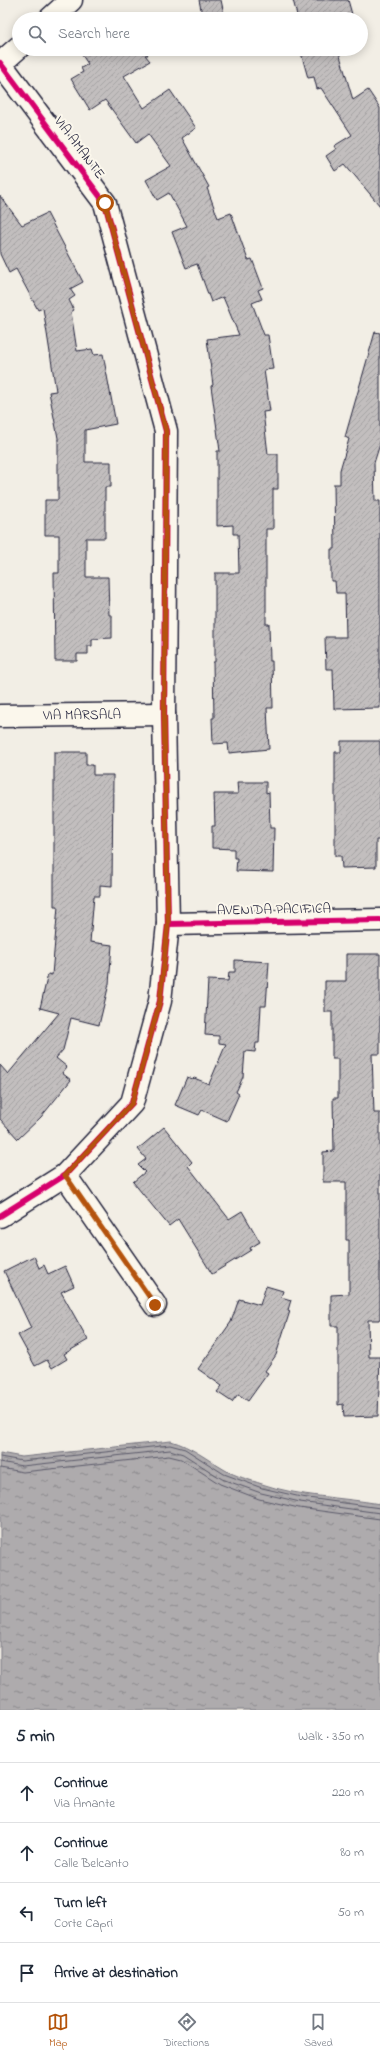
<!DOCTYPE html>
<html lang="en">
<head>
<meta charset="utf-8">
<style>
	:root { --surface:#fff; --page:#f6f6f7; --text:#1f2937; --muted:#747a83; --line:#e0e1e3; --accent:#b45309 }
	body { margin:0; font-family:"Indie Flower",sans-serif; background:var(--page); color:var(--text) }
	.stop { position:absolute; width:12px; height:12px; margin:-9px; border:3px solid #b45309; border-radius:50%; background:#fff }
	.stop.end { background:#b45309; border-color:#fff; box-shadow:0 1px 4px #0008 }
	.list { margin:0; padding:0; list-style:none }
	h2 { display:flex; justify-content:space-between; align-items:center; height:52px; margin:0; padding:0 16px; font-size:17px }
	h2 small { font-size:13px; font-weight:400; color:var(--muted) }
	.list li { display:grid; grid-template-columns:26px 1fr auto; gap:12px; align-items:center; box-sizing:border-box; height:60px; padding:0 16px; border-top:1px solid var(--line) }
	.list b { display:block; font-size:15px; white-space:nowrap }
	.list p { margin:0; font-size:13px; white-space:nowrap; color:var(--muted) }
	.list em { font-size:13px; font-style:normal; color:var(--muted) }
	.icon { flex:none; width:22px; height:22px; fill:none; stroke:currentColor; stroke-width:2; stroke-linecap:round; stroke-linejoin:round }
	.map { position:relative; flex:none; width:380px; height:1710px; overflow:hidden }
	.search { position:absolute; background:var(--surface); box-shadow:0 2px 10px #0003; left:12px; right:12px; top:12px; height:44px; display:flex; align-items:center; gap:10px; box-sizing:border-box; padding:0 14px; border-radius:22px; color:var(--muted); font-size:15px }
	.sheet { height:292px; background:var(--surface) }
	nav { display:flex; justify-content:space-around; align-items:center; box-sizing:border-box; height:56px; border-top:1px solid var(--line); background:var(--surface); font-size:11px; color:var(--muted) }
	nav a { display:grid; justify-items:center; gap:2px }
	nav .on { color:var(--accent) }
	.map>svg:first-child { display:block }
	.water { fill:url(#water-ripples); stroke:#76747f }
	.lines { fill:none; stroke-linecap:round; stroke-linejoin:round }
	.shore { stroke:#5a5969; stroke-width:1 }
	.building { fill:url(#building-hatch); stroke:#22223b }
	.minor-casing { stroke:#22223b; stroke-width:25 }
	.minor { stroke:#fbf7ec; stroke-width:22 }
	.cycleway-casing { stroke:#fbf7ec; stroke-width:8 }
	.cycleway { stroke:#d6006c; stroke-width:6 }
	.route { stroke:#b45309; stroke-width:5 }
	.labels { text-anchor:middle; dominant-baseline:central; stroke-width:4; stroke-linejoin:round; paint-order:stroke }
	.street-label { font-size:14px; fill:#22223b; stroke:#fbf7ec }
</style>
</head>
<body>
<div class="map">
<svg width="380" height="1710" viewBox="0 0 380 1710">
	<defs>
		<pattern id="water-ripples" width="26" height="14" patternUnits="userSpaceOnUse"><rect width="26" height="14" fill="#aeabad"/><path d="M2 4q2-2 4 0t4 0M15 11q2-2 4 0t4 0" fill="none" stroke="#8d8b8e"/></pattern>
		<pattern id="building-hatch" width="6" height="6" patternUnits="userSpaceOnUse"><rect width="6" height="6" fill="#c2bebe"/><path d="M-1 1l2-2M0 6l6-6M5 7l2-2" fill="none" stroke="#a6a3a4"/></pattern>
	</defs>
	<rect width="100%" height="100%" fill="#f2eee5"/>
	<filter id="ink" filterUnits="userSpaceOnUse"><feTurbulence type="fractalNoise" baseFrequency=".025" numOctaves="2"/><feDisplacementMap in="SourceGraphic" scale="8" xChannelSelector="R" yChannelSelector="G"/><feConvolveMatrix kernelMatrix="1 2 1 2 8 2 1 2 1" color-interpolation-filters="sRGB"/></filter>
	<g filter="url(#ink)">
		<path class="water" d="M171,1441c21,6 35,18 54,29 10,6 25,10 37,14 37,13 79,13 118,20v206h-380v-257l22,4z"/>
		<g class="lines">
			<path class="shore" d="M0,1457l22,4 148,-16 15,4 39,25 38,14 39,9 79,11
				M0,1462l22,4 148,-16 13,4 39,25 39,14 39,9 80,11
				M0,1468l23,4 146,-16 12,3 39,25 39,15 40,9 81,11"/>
		</g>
		<path class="building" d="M199,0h22l4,19h-22z
			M293,0h55l5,18 -55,1z
			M78,49h66l4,6h-3l5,6 -26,15 20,32 26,-18 26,38 -14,10 27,49 -2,1 11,30 13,-5 17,47 4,-1 11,29 -5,2 4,9 -10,4 12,32h4l5,34 -9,1 6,41 -7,1 5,42h10v35h-5v40h-7v95h3l1,37h2l1,47h-6l2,41 -40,4 -1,-10 -15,1 -1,-26h2l-1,-56h2v-89h24l-1,-39h-5v-9l-16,1v-75h3l-9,-65 2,-1 -6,-46 32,-4 -16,-38 -12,5 -14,-38 -11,4 -14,-36 15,-6 -18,-33 -12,7 -11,-20 25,-14 -23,-32 -12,9 -31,-43 -15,10 -19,-31 12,-7 -2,-4 7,-4z
			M300,49h38l15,51 15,-10 12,18v98l-35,-42 -10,7 -9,-15 10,-7 -2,-3 18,-11 -31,-47 -4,1 -3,-12 -6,1z
			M0,196l22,29 25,-12 36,69 -13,7 5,7 -6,4 5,10 -3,2 6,39 15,-2 2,6 9,-1 13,70 -31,6v32h26v25h-6v51h-19v39h22l1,38h3v23l-20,1v7h-4v8h-11v7h-22l-1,-88h5v-38h-14v-35h13v-62l-9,-46 7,-1 -13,-83 -5,2 -22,-41 -7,4 -9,-19z
			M375,332l5,1v111l-6,19 1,38h5v207l-46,1 -1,-40h-7l-1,-32h21l-1,-44h-9l-1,-12h-4v-32h4l-1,-65h6v-14l9,-31 -4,-2z
			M341,741h39v99h-4v27l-34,1 -1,-12h-6v-104h6z
			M54,752h32v13h7v10h20l-1,111 -12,-1v11h-6l-4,46 22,3 -3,39 -10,41 -28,-7 -8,32 -7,8 11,9 -5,6 9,7 -30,37 -23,22 -18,-20v-54l8,9 51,-61 -19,-5 8,-34 4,1 6,-69h-4z
			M237,782h29v11l3,-1 1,36h4l-1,44 -37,-1 1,-13h-3v-9l-22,-1v-22h3l-1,-32h24z
			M346,954h34v100h-8l2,59h6v205l-1,2h-11l1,37h11l-2,59 -34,1 -1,-13 -5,1v-79h-7v-31l18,-1v-54h-3v-58h-23v-30l11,-1 -1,-53h5v-39h-6v-47h-7v-31h21z
			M235,960l34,2 -3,44h-5l-2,37h-3l-1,9 -10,-1 -2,26 -7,15 3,2 -12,27 -25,-11 -3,5 -24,-10 12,-28 6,2 1,-1 15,6 17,-40 -7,-1v-7l-14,-1 3,-55 20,1 1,-9h6z
			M164,1127l28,35 -4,4 41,53 13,-8 18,31 -10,6 1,2 -39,24 -34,-55 -9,7 -36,-44 12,-10 -7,-7 8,-6 -8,-10z
			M34,1256l5,12 5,-3 4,9 17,-8 9,20 -13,6 27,48 -24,14 3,5 -15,9 -5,-8 -12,6 -17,-31 13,-7 -27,-57z
			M266,1286l17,5 -2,6 10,3 -3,10 2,1 -14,44 -11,16 3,2 -20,28 -10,-7 -6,8 -15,-10 5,-6 -24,-17 33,-47 8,-23 21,6z"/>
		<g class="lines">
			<g class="minor-casing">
				<g id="minor">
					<path d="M50,19l21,-19"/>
					<path d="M0,63l105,140 61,228 -2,283 4,210 -8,77 -28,102 -67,72 -65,41"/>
					<path d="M1,63l18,-16"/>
					<path id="s1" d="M0,716l164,-2"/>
					<path d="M168,924l212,-4"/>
					<path d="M65,1175l90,130"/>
				</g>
			</g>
			<use href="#minor" class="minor"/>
			<g class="cycleway-casing">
				<path id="cycleway" d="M0,63l105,140 61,228 -2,283 4,210 -8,77 -28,102 -67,72 -65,41
					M168,924l212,-4"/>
			</g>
			<use href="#cycleway" class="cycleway"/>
		</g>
	</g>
	<g class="lines" filter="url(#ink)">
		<path class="route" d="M105,203l61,228 -2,283 4,210 -8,77 -28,102 -67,72 90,130"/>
	</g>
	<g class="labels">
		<g class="street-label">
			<text transform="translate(79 148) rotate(53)">VIA AMANTE</text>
			<text stroke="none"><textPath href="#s1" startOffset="82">VIA MARSALA</textPath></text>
			<text transform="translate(274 910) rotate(-1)">AVENIDA PACIFICA</text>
		</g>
	</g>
</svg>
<div class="stop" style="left:105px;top:203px"></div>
<div class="stop end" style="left:155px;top:1305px"></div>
<div class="search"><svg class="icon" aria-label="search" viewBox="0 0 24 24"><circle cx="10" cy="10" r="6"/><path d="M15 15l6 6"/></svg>Search here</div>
</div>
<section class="sheet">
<h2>5 min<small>Walk · 350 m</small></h2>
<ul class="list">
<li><svg class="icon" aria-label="ahead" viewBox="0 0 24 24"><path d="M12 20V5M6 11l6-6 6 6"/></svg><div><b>Continue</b><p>Via Amante</p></div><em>220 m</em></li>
<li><svg class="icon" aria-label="ahead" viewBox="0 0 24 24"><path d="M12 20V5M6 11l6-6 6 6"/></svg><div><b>Continue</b><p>Calle Belcanto</p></div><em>80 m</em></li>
<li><svg class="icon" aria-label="left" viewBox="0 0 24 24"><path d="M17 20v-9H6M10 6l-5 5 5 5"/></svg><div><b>Turn left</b><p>Corte Capri</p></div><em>50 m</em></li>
<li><svg class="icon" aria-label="arrive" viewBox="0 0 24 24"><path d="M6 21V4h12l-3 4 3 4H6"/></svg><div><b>Arrive at destination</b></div></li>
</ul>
</section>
<nav>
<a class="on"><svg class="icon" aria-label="map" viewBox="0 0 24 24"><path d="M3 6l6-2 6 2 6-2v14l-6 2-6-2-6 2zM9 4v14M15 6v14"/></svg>Map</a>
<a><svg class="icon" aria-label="directions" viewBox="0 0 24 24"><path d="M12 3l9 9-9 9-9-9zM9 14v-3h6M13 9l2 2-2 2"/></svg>Directions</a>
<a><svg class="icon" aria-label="saved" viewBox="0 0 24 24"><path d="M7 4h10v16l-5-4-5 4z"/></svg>Saved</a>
</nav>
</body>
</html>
